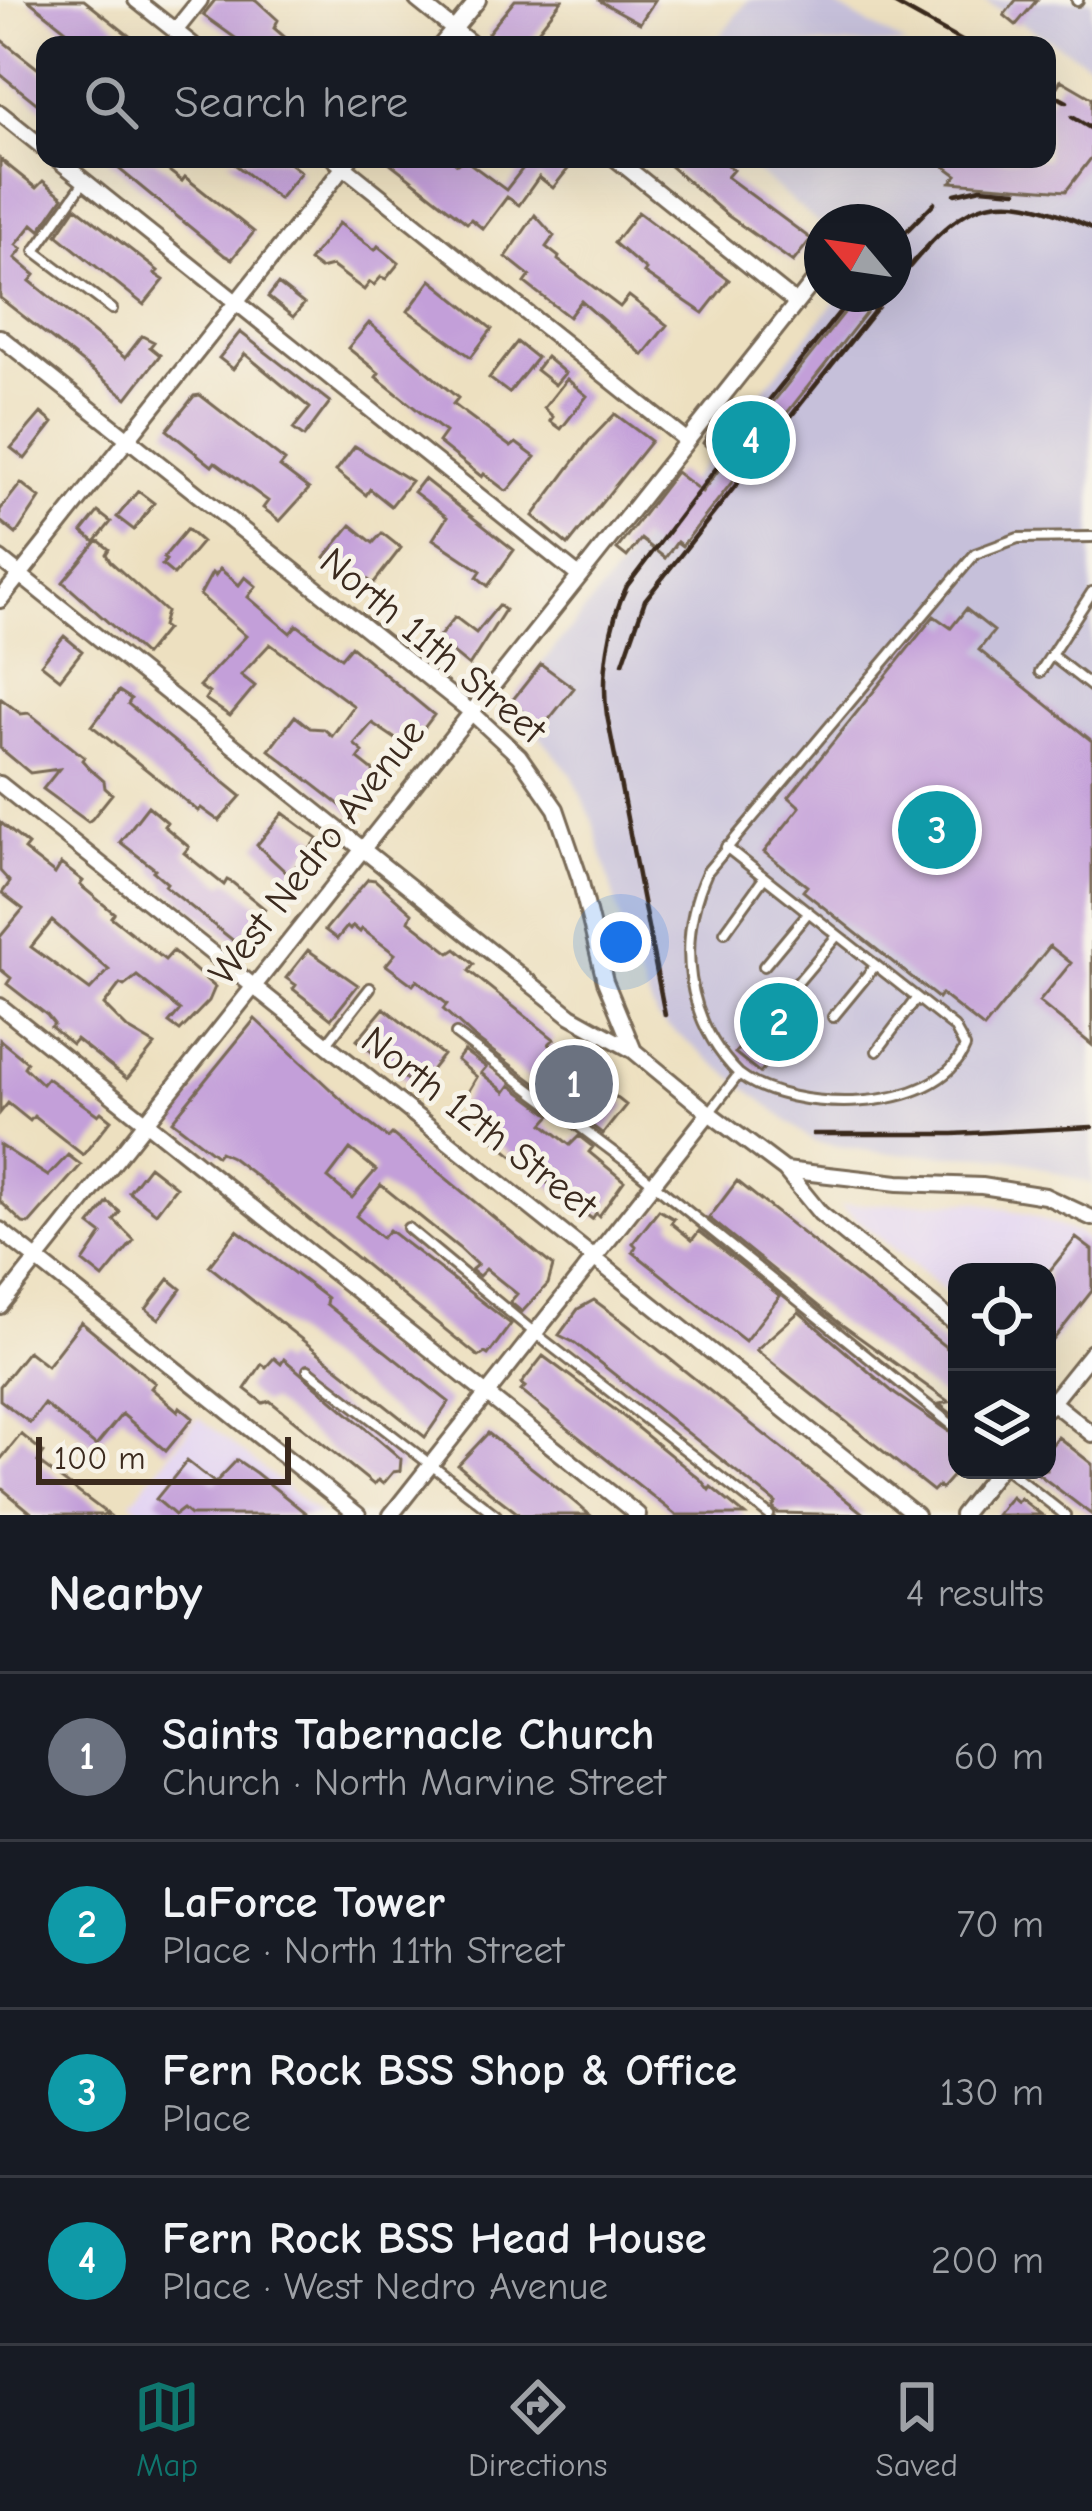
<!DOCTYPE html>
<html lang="en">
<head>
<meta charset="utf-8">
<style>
	:root { --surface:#171b24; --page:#20242c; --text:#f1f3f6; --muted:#9ea1a6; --line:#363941; --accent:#0f766e }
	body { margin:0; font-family:"Comic Neue",sans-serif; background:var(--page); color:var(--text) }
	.controls { position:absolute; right:36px; bottom:36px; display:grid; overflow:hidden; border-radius:24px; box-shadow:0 12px 48px #0002 }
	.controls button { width:108px; height:108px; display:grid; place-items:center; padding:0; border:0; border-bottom:3px solid var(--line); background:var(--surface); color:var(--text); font:60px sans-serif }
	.compass { position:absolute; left:804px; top:204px; width:108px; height:108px; border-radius:50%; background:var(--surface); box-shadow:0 12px 48px #0002; rotate:299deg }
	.scale { position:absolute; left:36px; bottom:30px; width:255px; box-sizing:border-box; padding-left:12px; border:6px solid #3b2a1e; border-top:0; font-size:33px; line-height:42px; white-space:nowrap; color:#3b2a1e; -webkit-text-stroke:9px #f7f3e8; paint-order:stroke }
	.you { position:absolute; left:621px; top:942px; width:42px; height:42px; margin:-30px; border:9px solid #fff; border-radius:50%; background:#1a73e8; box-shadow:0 0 0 18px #1a73e833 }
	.badge { display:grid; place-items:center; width:78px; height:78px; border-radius:50%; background:var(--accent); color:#fff; font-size:39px; font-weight:700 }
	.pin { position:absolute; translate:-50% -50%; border:6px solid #fff; box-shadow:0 3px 12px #0006 }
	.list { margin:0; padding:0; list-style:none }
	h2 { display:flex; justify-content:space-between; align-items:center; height:156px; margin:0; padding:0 48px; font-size:51px }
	h2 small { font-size:39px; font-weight:400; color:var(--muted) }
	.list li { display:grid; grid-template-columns:78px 1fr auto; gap:36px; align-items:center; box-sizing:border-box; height:168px; padding:0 48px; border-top:3px solid var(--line) }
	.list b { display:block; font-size:45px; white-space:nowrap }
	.list p { margin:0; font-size:39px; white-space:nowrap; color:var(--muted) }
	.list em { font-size:39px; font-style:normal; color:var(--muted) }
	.icon { flex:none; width:66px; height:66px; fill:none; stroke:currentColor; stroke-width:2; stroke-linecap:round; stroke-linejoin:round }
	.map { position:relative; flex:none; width:1092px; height:1515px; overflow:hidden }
	.search { position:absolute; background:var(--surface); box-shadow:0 12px 48px #0002; left:36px; right:36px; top:36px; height:132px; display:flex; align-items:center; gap:30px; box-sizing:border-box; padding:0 42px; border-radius:24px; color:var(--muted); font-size:45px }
	.sheet { height:828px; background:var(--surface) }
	nav { display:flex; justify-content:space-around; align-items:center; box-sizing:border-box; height:168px; border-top:3px solid var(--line); background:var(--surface); font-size:33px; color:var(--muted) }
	nav a { display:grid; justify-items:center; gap:6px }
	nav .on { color:var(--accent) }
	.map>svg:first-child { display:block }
	.built { fill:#e3d4f3 }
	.industrial { fill:#c6c0da }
	.building { fill:#c39fd9; fill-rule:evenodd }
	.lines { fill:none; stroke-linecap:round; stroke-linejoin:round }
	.service-casing { stroke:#796a57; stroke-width:14 }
	.minor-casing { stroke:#796a57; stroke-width:20 }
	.service { stroke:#fff; stroke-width:8 }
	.minor { stroke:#fff; stroke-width:14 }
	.rail { stroke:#3b2a1e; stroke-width:4.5 }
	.labels { text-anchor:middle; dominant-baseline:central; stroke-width:10; stroke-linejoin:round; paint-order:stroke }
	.street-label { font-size:39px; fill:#3b2a1e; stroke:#f7f3e8 }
</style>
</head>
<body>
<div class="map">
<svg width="1092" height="1515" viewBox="0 0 1092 1515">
	<rect width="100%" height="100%" fill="#f7f3e8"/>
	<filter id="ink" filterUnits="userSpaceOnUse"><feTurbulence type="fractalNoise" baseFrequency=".00833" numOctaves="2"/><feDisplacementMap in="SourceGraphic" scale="24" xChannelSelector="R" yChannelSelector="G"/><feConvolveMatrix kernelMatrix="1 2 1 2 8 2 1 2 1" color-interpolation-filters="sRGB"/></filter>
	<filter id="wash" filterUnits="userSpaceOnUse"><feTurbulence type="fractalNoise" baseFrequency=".004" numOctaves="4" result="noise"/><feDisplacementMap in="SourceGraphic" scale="48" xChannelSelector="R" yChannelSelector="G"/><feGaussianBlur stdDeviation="2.7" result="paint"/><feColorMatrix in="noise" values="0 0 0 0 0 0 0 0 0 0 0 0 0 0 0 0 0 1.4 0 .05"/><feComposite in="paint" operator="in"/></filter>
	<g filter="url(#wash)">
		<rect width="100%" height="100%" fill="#ede0c0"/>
		<path class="built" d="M976,1201l54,14 52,20 10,9v45l-45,61v-78h-90v29l-117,-96z
			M199,1417l121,98h-173l-16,-13z"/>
		<path class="industrial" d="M748,0h77l81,45h-193z
			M983,0h109v65z
			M1047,135l45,33v1016l-65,-21 -40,-7 -104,-3 -69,-11 -157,-124 -26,-59 -39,-140 -20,-44 -61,-73 330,-408h53v-72h-72v4l-81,-67h306z"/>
		<g id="blocks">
			<path class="building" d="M28,0h56l57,45h-56z
				M215,0h41l22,20 -4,8 20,17h-49l-42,-30z
				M515,0h47l-35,45h-24l-15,-12z
				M598,0h57l-15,23z
				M1016,0h21l-21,25 -12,-10z
				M0,39l45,35v36l-45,-36z
				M1061,80l31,18v59l-26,34 -115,-9 6,-7 -22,-16h112v-55z
				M0,159l36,29 7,-7 20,16 -23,33 -7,-6 -17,21 6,4 -7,9 20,17 -5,6 95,77 17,-22 12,6 -4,5 10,8 -33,43 -127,-100z
				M107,159h47l28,22 3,-4 69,55 -22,27 -8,-4z
				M228,159h56l17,13 -22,27z
				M385,159h67l5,5 7,-5 42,31 24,-31h46l-23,29 -14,-11 -20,28 -12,-8 -24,32 -12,-10 -4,4z
				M662,159h58l13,11 -6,7 84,62 -18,23 -66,-47z
				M76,207l82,64 -3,3 9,6 -20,25 -87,-70z
				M638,212l91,68 -26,33 -59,-40 2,-3 -32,-27z
				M535,215l19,21 -8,11 13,10 -1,3 62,47 9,-11 38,29 -24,30 -62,-54 -12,16 -44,-34 5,-7 -24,-19z
				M339,223l36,27 3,-4 21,17 -13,16 -5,-2 -7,8 -4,-3 -6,8 -32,-24 -12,3 -11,-8z
				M431,280l61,49 -21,28 -63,-46z
				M278,284l26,20 -11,13 -25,-20z
				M859,294h22l-109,138 10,8 -24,32 -11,-9 -65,83 -5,-4 -12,16 -24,-19 -14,18 -10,-8 59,-77 26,20 22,-29 -21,-20 7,-11 10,7 24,-30 14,12z
				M369,323l89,75 -5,6 58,43 5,-4 19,14 -26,32 -3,2 -22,-17 -2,3 -44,-35 7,-10 -69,-55 3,-4 -31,-25z
				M240,332l90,70 -26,35 -11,-8 17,-21 -65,-54 -12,15 -14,-11z
				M517,342l20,16 -28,35 -20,-15z
				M546,357l19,16 -10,12 -19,-15z
				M567,379l20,17 -26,33 -11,-8 3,-4 -9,-9z
				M200,395l85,66 -5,6 29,22 -29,32 -17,-13 5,-7 -53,-39 -3,4 -45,-36 27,-34z
				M41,413l12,10 -28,36 -14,-11z
				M615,414l36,27 -83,104 -35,-29 56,-75z
				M355,446l56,35 -20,25 -21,-17 -4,6 -30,-24z
				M424,479l90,71 -26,36 -11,-9 4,-6 -48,-32 14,-22 -33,-25z
				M21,483l19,15 -24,36 -16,-13v-11z
				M138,491l16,12 -20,27 -17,-13z
				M98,512l13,10 -16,20 -13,-10z
				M351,525l22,18 9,-10 19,15 -28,36 -29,-24 -6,8 -13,-11z
				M187,529l15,13 -28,33 -12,-10 4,-5 -3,-2z
				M98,540l11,9 -3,5 4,7 56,51 -4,14 4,3 -21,26 -82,-73z
				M220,569l19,16 6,-8 11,9 -8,11 42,36 7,-8 44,33 10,-12 83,69 -25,33 -37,-25 -18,21 9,8 -5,7 23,18 -10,20 -17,19 -85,-66 26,-34 15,12 14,1 8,7 22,-30 -84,-62 -29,31 14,11 -25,30 -25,-17 4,-6 -10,-7 47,-50 -46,-41 12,-22 3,3z
				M499,605l6,5 -36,56 -22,-18 -10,12 -10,-8 28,-35 21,16z
				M966,609l28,22 -15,19 113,91v304l-53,-43 32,-39 -21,-17 -66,82 -43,-34 -3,4 -135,-107 4,-5 -43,-34 36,-45 -11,-10 145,-181 17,12z
				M64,636l18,15 -22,28 -19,-15z
				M541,664l33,24 -31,39 -32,-25z
				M119,691l12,8 -3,5 113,92 -22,25 -18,-13 -3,3 -106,-85z
				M0,698l21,16 8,-1 55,44 -2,3 8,9 14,12 1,7 7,6 -20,25 -4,3 -45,-33 16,-20 -29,4 -30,-25z
				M148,806l19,16 -3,4 25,21 -5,6 40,32 3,-5 6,3 32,26 -24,31 -6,2 -70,-56 2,-3 -14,-12 2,-2 -35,-27z
				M283,813l35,26 -29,36 -32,-30z
				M0,822l28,23 -4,5 31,24 6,-10 22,17 -3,4 34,28 -3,4 54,43 8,-9 42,36 -6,14 -29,30 -11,-8 11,-13 -43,-34 -13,10 -4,-2 -16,21 24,24 27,16 -28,34 -51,-40 -4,5 -21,-17 3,-3 -7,-9 -40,-31 4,-6 -11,-9v-32l23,-28 -21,-16 8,-11 -10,-11zM52,921l57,49 -19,20 -59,-43z
				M368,879l7,1 37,33 -3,8 41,32 6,-4 18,15 -5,7 85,68 -5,5 77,61 -23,29 -128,-96 -32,-29 4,-5 -30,-24 -4,5 -27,-20 9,-11 -33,-25 -2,3 -7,-6 -3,4 -3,-3 -10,12 -12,-9z
				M308,950l50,35 -27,34 -38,-30 3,-4 -10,-7z
				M765,986l52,42 -24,29 -13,-10 -20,26 -25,-20 21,-26 -14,-12z
				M384,1008l59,47 -26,33 -60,-48z
				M255,1019l103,96 30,23 4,-4 161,132 -5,18 -26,28 -12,-10 7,-8 -31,-25 -7,7 -8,-6 6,-5 -18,-17 -78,-63 -25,31 26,22 7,-8 122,94 -23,31 -3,-2 -6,4 -223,-181 -25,-19 -11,-5 -3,4 -45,-35zM350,1149l26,21 -24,28 -24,-20z
				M0,1040l27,22 -3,5 18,17 5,-6 51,37 3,-3 10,8 -28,35 -49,-39 -4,5 -22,-18 -8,10z
				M464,1051l22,16 -5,6 24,19 5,-7 41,30 -8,9 27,21 9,-9 14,11 -4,5 35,29 -25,35 -3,-3 -4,6 -135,-108 20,-34 -20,-17z
				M0,1145l48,31 20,-21 13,10 -52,59 -6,-1 -23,-22z
				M149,1166l27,21 -20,26 -27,-21z
				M737,1181l220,175v62l-18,-14 10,-2 -111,-80 -129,-104z
				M108,1202l12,10 -6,8 20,20 -31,38 -20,-16 19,-28 -12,-9z
				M659,1210l15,9 -3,4 21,17 7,-9 81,65 -35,45 -112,-89 3,-6 -3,-3z
				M237,1230l90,68 -1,6 123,98 -24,35 -216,-171z
				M1076,1238l16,12v41l-45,57v-74z
				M169,1279l12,10 -22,30 -13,-10z
				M594,1300l31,23 240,192 -88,-2 -4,-6 3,-4 -201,-160 -16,-8 19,-26z
				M799,1312l96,82 62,43v34l-16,18 -3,-3 -5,5 -177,-141z
				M81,1322l74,61 -4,5 27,23 2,-4 13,11 -27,33 -44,-37 -26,32 -52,-42 -14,19 -30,-23v-14l28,-35 19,15z
				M543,1356l75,56 83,68 8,10 2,-3 34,28h-69l-155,-124 4,-4 -4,-3z
				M274,1358l7,6 3,-5 108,92 9,8 -1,12 -7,1 -10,12 -5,-4 -4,5 -104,-84 -7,2 -18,-14 17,-25 4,3z
				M488,1433l78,62 24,20h-70l-30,-23 -32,-27z
				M21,1434l23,19 -6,9 71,53h-75l-34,-28v-27z
				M1058,1437l34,27v51l-59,-45h14v-19z
				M237,1460l19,13 52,42h-118l-7,-6 -8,6 -19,-16 31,-38 28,22z
				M1011,1497l6,5 3,-4 22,17h-46z"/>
		</g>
	</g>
	<g filter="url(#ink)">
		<use href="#blocks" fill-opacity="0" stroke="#796a57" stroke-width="3"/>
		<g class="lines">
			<g class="service-casing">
				<path id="service" d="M1077,1l1,-1
					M84,182l-49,69 77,58
					M1051,655l41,32
					M1040,672l52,-80
					M726,847l228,180 11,20c-27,69 -175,67 -226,27
					M725,932l39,-54
					M764,966l44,-53
					M793,988l44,-52
					M833,1017l42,-51
					M456,1034l172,129 329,266
					M327,1043l43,-55
					M877,1051l39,-52
					M709,1113l30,-39c-54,-54 -63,-133 -32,-202l268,-318 43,-16 74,-1
					M408,1228l128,106 233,181
					M308,1370l188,145
					M1008,1470l57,45"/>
			</g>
			<g class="minor-casing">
				<path id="minor" d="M136,0l57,45
					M417,0l56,45
					M175,31l25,-31
					M441,45l37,-45
					M0,113l45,36
					M57,159l522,417
					M334,159l352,281
					M616,159l180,144
					M0,337l470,374 49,45 37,53 24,70 25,102 29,70 75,62 76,57 113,13 84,3 63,10 47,22
					M0,559l571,457 63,35
					M0,600l350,-441
					M0,784l916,731
					M0,1006l638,509
					M785,1170l35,43 137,112
					M0,1230l358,285
					M0,1306l822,-1035
					M1047,1398l45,36
					M1047,1408l45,-56
					M391,1515l318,-402
					M962,1515l36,-45"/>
			</g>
			<use href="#service" class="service"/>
			<use href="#minor" class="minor"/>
			<path class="rail" d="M888,0l81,45
				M1047,91l20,11
				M1072,117l20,12
				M955,194l26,-6 35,3
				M894,244l40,-41
				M894,286c66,-83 95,-107 198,-58
				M755,418l99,-124
				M776,435l112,-141
				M623,663l22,-63 106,-134
				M665,1015l-58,-300c-6,-39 2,-94 20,-129l103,-136
				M813,1134h140l139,-7"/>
		</g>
	</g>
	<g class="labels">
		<g class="street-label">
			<text transform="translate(433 646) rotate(40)">North 11th Street</text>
			<text transform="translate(317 852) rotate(-52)">West Nedro Avenue</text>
			<text transform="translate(479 1123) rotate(38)">North 12th Street</text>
		</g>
	</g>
</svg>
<div class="controls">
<button><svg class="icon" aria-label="locate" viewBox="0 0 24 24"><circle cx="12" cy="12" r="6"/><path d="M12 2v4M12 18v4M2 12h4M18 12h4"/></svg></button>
<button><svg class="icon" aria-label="layers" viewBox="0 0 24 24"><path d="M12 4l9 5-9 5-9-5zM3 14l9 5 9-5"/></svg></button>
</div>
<svg class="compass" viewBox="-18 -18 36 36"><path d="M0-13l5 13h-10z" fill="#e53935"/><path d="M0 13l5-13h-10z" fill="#9ea1a6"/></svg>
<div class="scale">100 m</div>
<div class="you"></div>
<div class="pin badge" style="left:574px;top:1084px;background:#6b7280">1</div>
<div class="pin badge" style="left:779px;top:1022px;background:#0f9aa8">2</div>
<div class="pin badge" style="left:937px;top:830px;background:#0f9aa8">3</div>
<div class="pin badge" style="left:751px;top:440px;background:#0f9aa8">4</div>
<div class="search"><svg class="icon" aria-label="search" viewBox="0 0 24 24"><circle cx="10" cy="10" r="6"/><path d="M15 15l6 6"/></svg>Search here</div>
</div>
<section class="sheet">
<h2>Nearby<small>4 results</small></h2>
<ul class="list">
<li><span class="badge" style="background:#6b7280">1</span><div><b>Saints Tabernacle Church</b><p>Church · North Marvine Street</p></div><em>60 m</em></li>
<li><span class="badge" style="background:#0f9aa8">2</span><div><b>LaForce Tower</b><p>Place · North 11th Street</p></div><em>70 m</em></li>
<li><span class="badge" style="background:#0f9aa8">3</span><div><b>Fern Rock BSS Shop &amp; Office</b><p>Place</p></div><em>130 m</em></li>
<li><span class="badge" style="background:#0f9aa8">4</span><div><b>Fern Rock BSS Head House</b><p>Place · West Nedro Avenue</p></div><em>200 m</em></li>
</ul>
</section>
<nav>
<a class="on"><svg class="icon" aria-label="map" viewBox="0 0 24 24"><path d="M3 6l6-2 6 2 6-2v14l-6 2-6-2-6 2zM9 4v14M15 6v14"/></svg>Map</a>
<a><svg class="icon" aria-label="directions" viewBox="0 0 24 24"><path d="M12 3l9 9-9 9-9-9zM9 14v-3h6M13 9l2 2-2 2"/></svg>Directions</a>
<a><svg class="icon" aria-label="saved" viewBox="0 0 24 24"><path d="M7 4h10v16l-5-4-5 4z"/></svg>Saved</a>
</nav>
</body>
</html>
